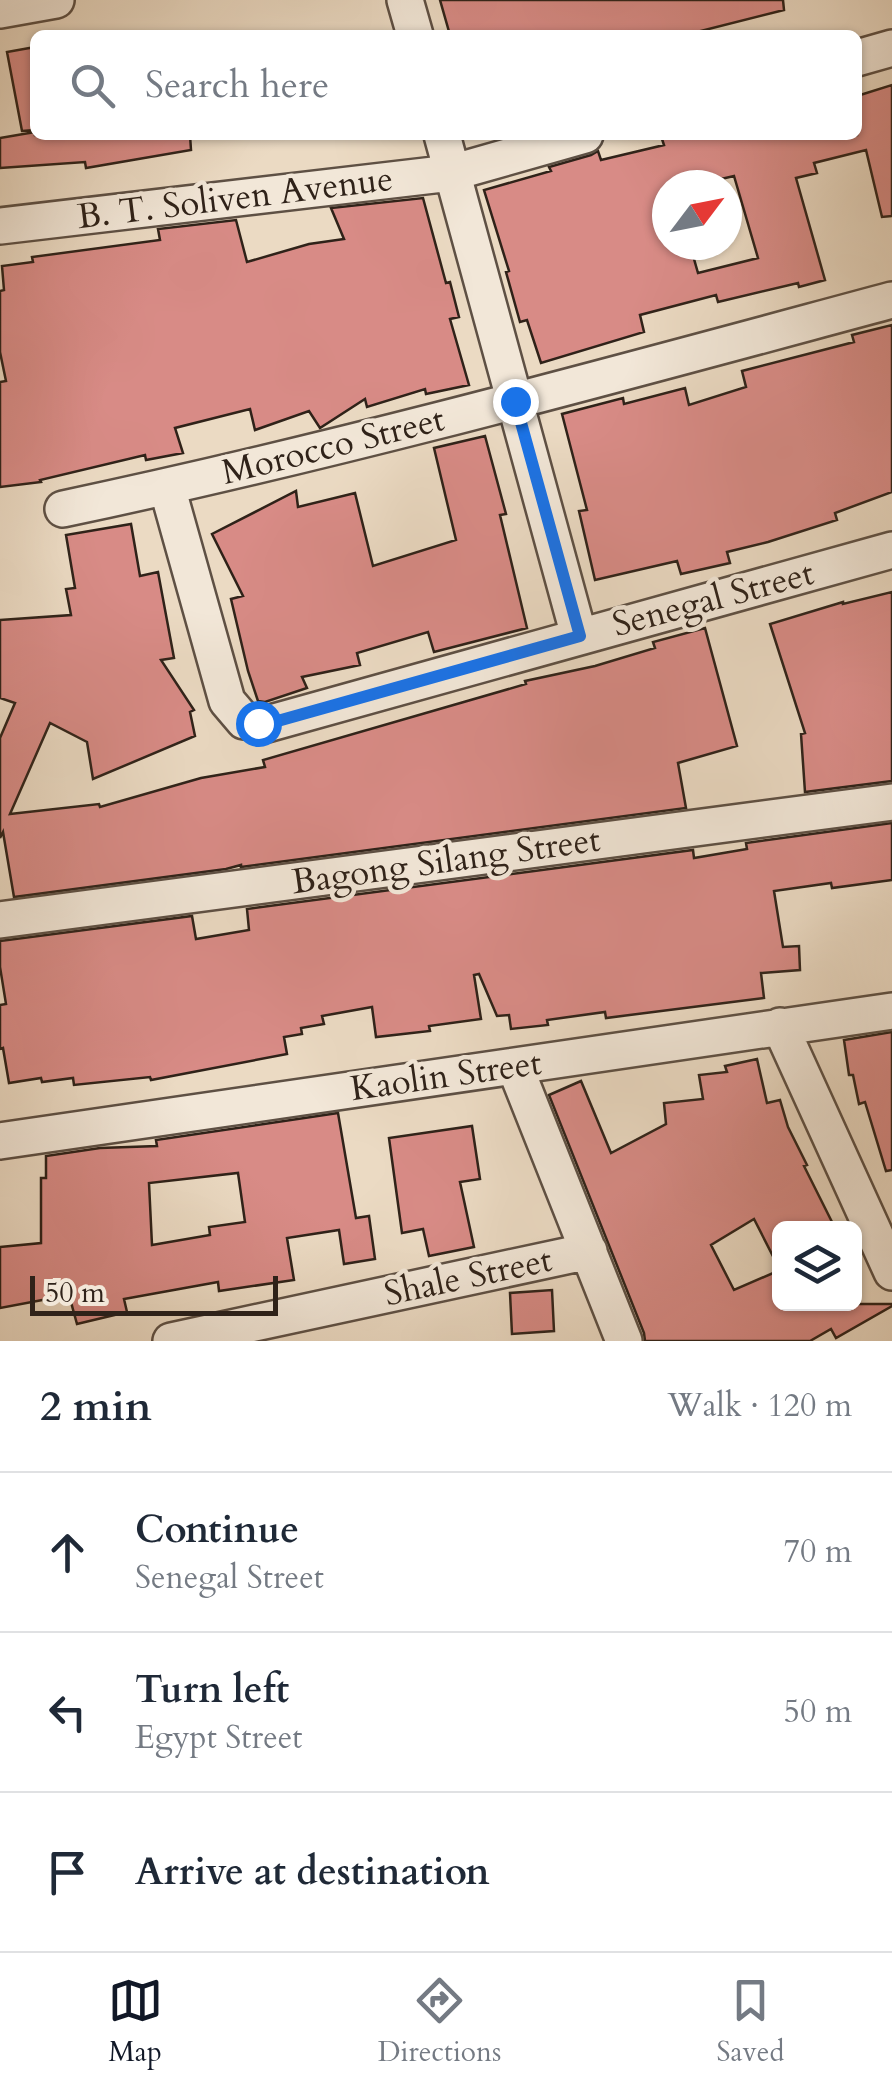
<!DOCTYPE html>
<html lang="en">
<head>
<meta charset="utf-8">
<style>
	:root { --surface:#fff; --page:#f6f6f7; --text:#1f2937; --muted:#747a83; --line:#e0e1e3; --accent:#111827 }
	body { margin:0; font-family:Cardo,serif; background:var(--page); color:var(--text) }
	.controls { position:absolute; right:30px; bottom:30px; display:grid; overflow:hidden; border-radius:15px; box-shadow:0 2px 8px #0004 }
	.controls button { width:90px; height:90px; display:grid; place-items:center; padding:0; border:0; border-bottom:2px solid var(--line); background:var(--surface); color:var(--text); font:50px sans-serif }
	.compass { position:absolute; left:652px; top:170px; width:90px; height:90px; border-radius:50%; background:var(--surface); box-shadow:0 2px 8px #0004; rotate:58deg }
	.scale { position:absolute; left:30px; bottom:25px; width:248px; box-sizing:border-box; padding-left:10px; border:5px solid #2f2219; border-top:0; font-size:28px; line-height:35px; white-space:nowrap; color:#2f2219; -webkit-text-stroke:8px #f2e7d8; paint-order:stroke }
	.stop { position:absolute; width:30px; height:30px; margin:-22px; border:8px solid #1a73e8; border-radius:50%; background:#fff }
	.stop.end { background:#1a73e8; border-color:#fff; box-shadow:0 2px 10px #0008 }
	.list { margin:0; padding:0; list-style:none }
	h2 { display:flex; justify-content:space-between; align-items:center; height:130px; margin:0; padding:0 40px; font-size:42px }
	h2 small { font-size:32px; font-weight:400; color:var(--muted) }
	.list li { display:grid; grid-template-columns:65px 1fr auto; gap:30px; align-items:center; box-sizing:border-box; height:160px; padding:0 40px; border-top:2px solid var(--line) }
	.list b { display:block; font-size:38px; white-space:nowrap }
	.list p { margin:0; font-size:32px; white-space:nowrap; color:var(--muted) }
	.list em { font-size:32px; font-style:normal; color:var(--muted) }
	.icon { flex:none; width:55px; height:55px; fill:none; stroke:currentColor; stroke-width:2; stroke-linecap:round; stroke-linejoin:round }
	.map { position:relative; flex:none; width:892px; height:1341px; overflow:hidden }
	.search { position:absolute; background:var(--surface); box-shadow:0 2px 8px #0004; left:30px; right:30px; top:30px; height:110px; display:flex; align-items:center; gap:25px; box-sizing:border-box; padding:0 35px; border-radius:15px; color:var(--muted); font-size:38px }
	.sheet { height:610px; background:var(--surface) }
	nav { display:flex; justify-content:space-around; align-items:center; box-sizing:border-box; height:140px; border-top:2px solid var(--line); background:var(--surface); font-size:28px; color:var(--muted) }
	nav a { display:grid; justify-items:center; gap:5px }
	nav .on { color:var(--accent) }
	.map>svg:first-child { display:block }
	.building { fill:#d88b86; stroke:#2f2219; stroke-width:2.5; fill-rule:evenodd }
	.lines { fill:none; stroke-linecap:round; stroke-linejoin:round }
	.minor-casing { stroke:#5e5044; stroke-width:40 }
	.minor { stroke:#f2e7d8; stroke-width:35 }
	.route { stroke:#1a73e8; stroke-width:12 }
	.labels { text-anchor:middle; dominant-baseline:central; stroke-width:9; stroke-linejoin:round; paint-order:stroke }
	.street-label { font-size:35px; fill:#2f2219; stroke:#f2e7d8 }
</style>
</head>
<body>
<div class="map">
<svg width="892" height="1341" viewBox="0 0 892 1341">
	<rect width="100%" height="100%" fill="#ebdac3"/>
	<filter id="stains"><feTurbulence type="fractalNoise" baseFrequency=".002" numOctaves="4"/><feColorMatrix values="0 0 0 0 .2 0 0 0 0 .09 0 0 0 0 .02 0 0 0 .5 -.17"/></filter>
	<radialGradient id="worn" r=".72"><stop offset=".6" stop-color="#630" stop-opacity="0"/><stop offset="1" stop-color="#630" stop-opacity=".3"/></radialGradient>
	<path class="building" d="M440,0h343l1,10 -99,25h-235z
		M35,47v83l-13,1 -15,-79z
		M892,85v131l-10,1 -16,-67 -52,13 3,10 -21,5 29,102 -26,7 -1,-4 -80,19 -2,-7 -76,20 4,17 -103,31 -14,-43 -7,2 -14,-50 3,-1 -25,-81 67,-19 -2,-4 42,-12 7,-4 3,9 63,-15 -2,-6 15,-4h180v-39zM734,176l24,82 -60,15 -8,-28h-23v-60h28z
		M35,132v3h155l1,15 -105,18 -1,-6 -85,6v-30z
		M423,198l23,85 4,-1 9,35 -9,2 19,66 -43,9 -1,-5 -58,18 -2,-8 -45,29 -11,-17 -54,19 -5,-21 -75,19 8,25 -37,7 -1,-5 -105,25 1,2 -41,5v-105l6,-1 -6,-29v-61l4,-1 -2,-24 31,-4 -1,-5 128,-17 -2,-11 78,-9 11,42 62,-18 35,-5 -13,-31z
		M892,325v167l-57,21 2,7 -69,22 -41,10 3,11 -49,11 -4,-13 -82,19 -16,-69 8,-1 -25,-96 61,-16 1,6 61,-16 4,17 57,-18 -4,-16 112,-29 -2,-7z
		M485,436l21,78 -6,1 27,113 -93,24 -6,-20 -71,21 3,12 -58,12 5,11 -42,14 -7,-1 -10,-30 -17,-72 12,-3 -31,-62 84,-43 2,16 57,-14 18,73 83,-26 -22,-92z
		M131,524l9,52 18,-4 16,86 -13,2 33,50 -4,2 5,24 -102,43 -6,-37 -37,-19 -40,91 89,-10 1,3 101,-29 64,-11 -2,-7 263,-76 -1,-3 70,-15 60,-18 -2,-6 52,-14 32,118 -59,17 8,45 -445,59v-2l-15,4 -212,28 -11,-65 -3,6v-100l15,-35 -15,-5v-78l71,-5 -5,-26 9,-1 -9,-53z
		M892,592v189l-87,11 -4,-58 4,-1 -35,-109 73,-22v2z
		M892,823v57l-60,8 -1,-5 -57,8 9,56 16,-1 1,24 -39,3 3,25 -158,20 -1,-6 -58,8 1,5 -37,4 -2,-14 -12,1 -18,-42 -5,1 7,44 -52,7 1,5 -54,6 -4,-30 -50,9 2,8 -23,4 1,6 -18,3 3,17 -136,26 -1,-3 -76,8 -1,-7 -31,4 -1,-4 -32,5 -6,-35 -3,1v-44l6,-1 -6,-37v-26l192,-25 4,23 53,-9 -2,-21 446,-59 1,8 53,-9 -1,-6z
		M892,1032v138l-6,1 -21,-69 -6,2 -6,-29h-4l-5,-35z
		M757,1059l10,44 13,-3 8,27 19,38 -3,1 31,62h-55v42l-26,-51 -43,26 23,45 46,-20v34h112v2l-56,32 -5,-9 -21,12h-165l-1,-8 -95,-238 32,-14 30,72 55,-29 -2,-21 39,-4 -4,-24 28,-3 -2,-6z
		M338,1113l18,105 13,-2 6,43 -31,5 -5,-34 -52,8 7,42 -75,11 -1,-9 -94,17 3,13 -50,12 -8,-29 -69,13v-61l41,-4v-65h5v-22l54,-8 57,-2 -1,-6zM238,1173l7,49 -36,5 1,8 -58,10 -3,-62z
		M472,1126l8,53 -20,3 14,65 -45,9 -6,-27 -21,4 -13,-95z
		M552,1290l2,41 -42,3 -2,-41z"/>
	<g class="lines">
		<g class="minor-casing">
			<path id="minor" d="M405,0l10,35
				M0,10l56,-10
				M857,58l35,-10
				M442,135l137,501
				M0,226l451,-53 134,-38
				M167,487l60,214 17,20 23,3 625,-174
				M63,509c279,-59 554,-135 829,-209
				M0,920l892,-118
				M780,1026l112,246
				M515,1067l109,274
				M0,1141l892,-130
				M171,1341l418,-90"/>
		</g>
		<use href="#minor" class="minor"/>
	</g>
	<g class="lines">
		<path class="route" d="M258,723l9,1 313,-88 -65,-235"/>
	</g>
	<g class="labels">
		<g class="street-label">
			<text transform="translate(235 198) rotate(-7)">B. T. Soliven Avenue</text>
			<text transform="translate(333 446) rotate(-14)">Morocco Street</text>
			<text transform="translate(713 599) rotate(-15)">Senegal Street</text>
			<text transform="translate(446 861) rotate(-8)">Bagong Silang Street</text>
			<text transform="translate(446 1076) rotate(-8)">Kaolin Street</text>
			<text transform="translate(468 1277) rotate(-12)">Shale Street</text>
		</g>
	</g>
	<rect width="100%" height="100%" filter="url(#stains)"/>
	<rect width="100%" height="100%" fill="url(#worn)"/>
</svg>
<div class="controls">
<button><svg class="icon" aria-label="layers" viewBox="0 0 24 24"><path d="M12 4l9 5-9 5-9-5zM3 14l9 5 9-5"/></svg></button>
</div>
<svg class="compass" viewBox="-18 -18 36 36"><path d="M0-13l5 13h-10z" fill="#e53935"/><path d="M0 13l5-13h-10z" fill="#747a83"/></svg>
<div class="scale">50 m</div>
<div class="stop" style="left:258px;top:723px"></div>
<div class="stop end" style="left:515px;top:401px"></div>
<div class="search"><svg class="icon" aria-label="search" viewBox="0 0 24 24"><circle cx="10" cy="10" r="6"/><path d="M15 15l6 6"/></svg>Search here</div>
</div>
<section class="sheet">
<h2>2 min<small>Walk · 120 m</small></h2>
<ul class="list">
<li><svg class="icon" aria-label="ahead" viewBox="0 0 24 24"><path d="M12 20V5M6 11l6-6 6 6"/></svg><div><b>Continue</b><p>Senegal Street</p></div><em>70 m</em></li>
<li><svg class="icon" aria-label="left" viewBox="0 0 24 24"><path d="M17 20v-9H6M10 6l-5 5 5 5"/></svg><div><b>Turn left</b><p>Egypt Street</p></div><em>50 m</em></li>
<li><svg class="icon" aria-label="arrive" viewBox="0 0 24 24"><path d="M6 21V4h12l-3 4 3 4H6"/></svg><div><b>Arrive at destination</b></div></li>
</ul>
</section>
<nav>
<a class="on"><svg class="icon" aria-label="map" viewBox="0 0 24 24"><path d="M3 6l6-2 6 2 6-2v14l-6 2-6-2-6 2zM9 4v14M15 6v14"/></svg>Map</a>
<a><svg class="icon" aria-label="directions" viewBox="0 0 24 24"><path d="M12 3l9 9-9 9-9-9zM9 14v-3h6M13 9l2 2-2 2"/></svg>Directions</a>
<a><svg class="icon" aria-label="saved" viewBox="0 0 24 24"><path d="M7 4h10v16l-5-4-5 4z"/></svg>Saved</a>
</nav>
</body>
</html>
